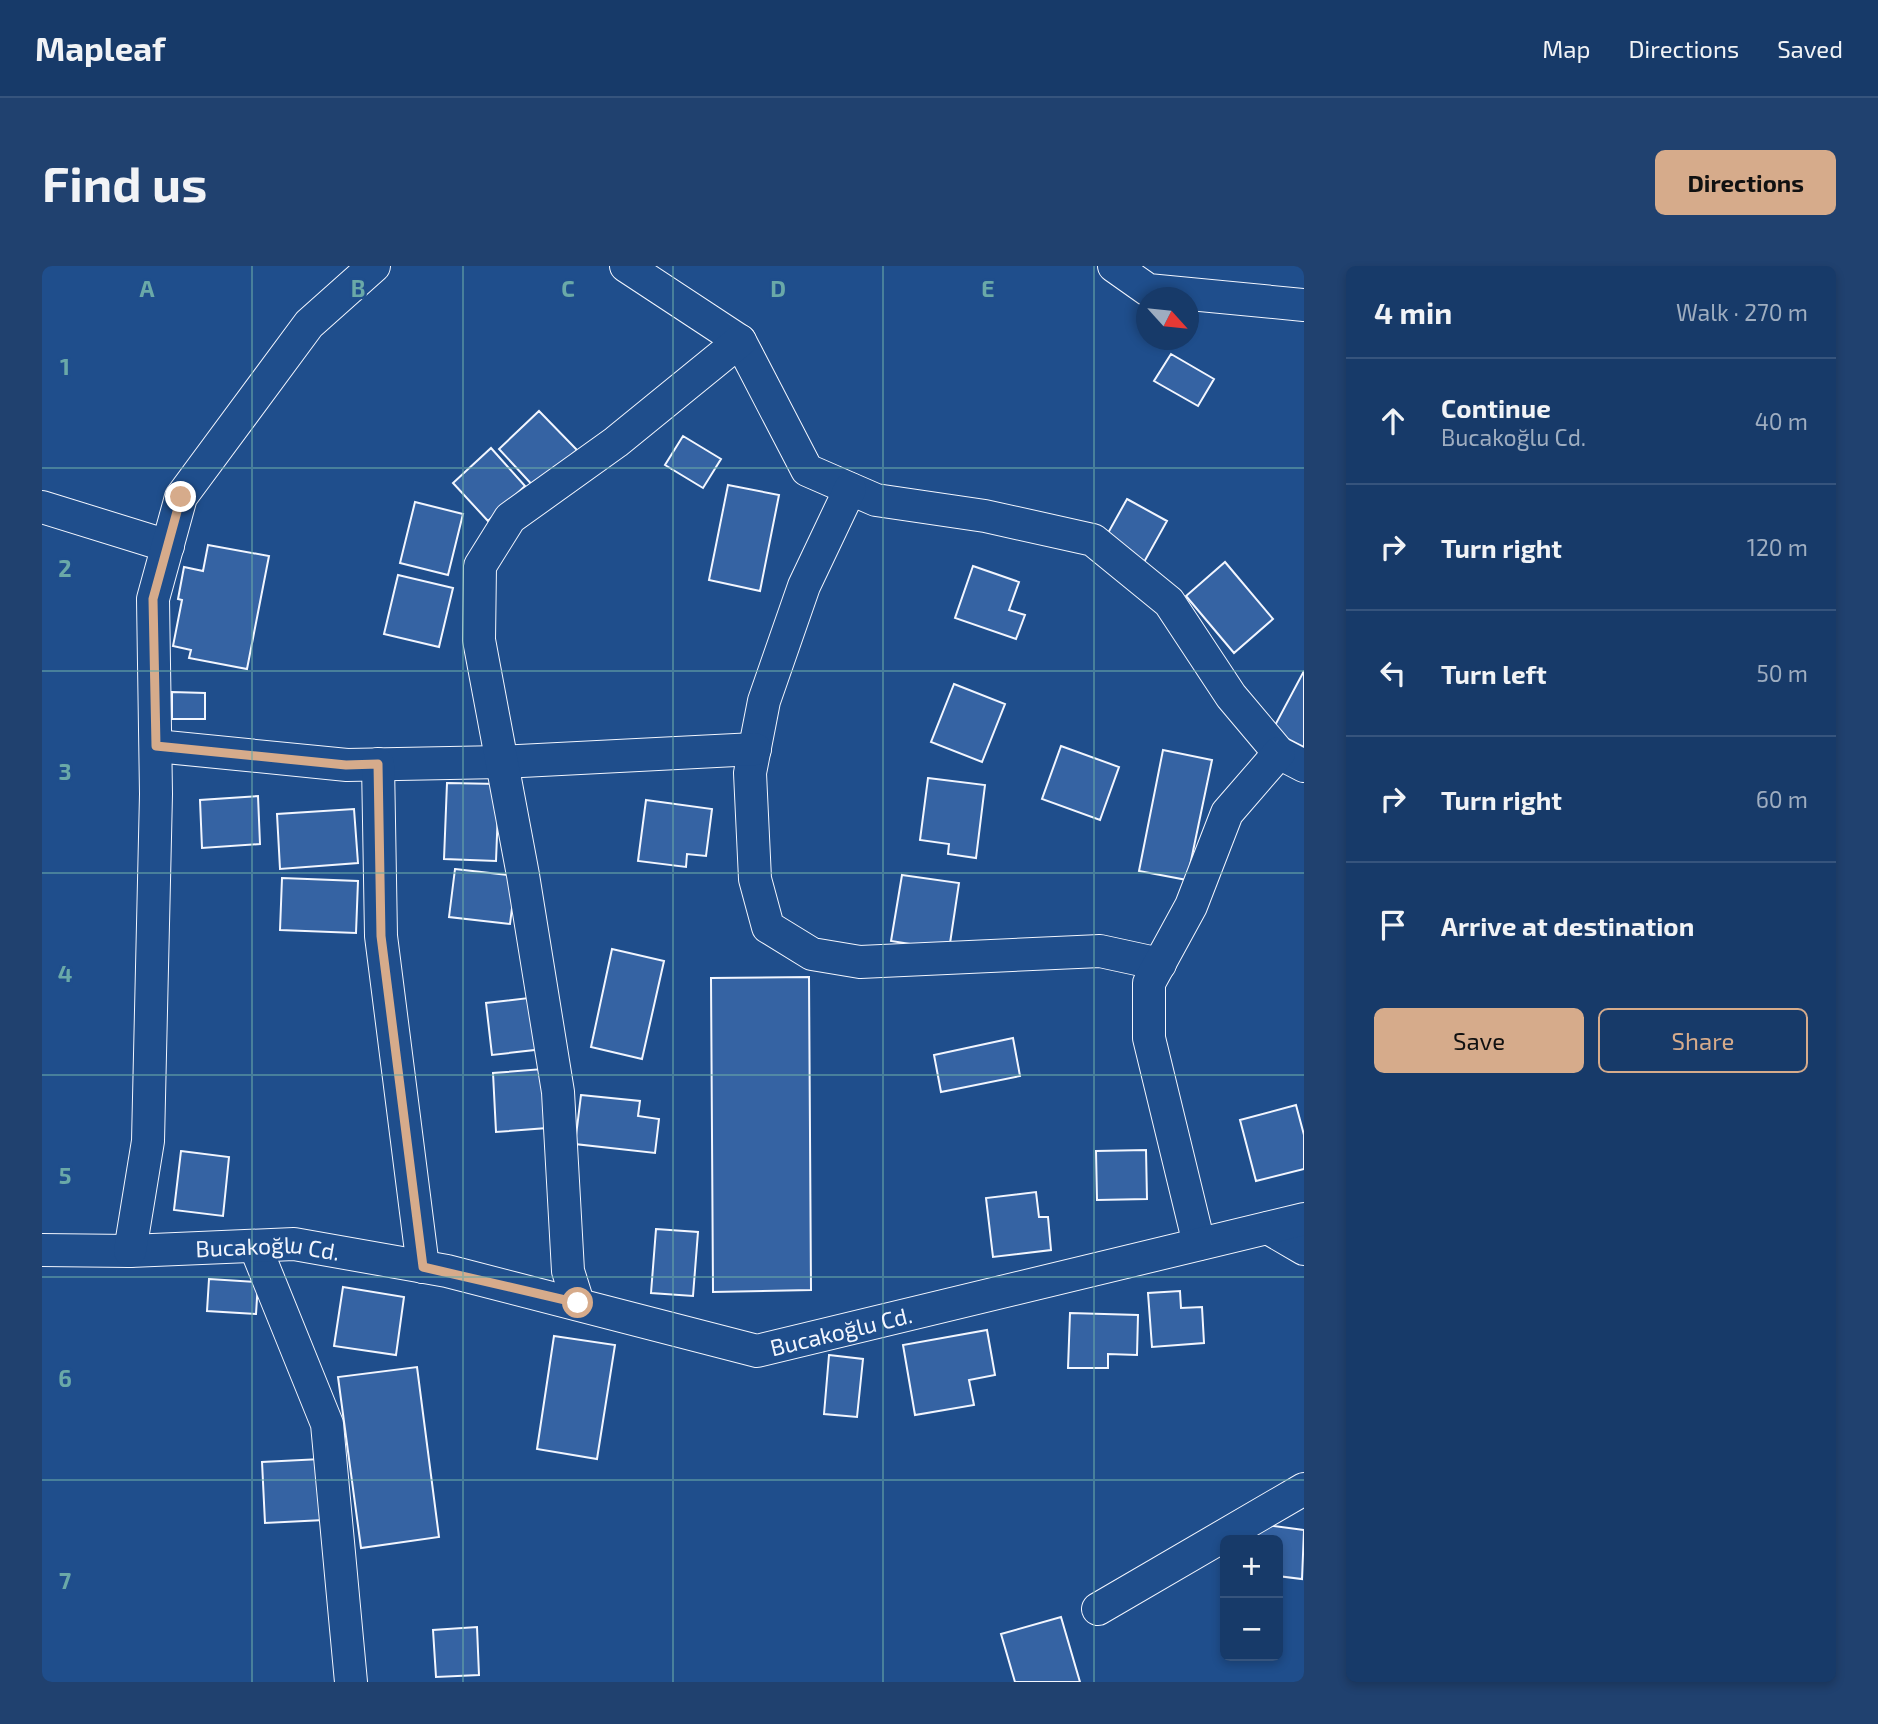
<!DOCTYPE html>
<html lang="en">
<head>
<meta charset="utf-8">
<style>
	:root { --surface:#173a69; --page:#20416f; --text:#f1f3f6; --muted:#9eadc0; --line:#36547d; --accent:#d6ab8b }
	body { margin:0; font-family:"Exo 2",sans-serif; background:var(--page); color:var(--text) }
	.controls { position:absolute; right:21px; bottom:21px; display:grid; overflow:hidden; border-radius:10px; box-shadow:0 4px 10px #0003 }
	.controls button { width:63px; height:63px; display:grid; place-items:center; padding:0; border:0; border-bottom:2px solid var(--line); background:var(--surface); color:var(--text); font:35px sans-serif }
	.compass { position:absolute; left:1094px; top:21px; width:63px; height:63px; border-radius:50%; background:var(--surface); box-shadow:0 4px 10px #0003; rotate:117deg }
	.stop { position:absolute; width:21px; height:21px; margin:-16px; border:5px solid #d6ab8b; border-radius:50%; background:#fff }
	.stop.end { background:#d6ab8b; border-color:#fff; box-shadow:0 2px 7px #0008 }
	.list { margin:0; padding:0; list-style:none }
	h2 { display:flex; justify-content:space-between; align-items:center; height:91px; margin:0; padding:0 28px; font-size:30px }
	h2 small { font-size:23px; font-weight:400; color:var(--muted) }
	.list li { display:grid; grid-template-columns:46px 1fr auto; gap:21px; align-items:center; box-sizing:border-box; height:126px; padding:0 28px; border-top:2px solid var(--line) }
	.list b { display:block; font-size:26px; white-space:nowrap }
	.list p { margin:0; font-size:23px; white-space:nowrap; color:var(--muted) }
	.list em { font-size:23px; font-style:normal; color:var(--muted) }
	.actions { display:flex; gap:14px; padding:21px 28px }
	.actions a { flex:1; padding:16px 0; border:2px solid var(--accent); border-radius:10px; text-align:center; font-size:24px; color:var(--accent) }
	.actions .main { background:var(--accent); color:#111 }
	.icon { flex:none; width:38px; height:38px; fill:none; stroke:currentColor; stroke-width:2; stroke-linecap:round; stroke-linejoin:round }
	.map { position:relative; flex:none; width:1262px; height:1416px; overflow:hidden; border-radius:10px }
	header { display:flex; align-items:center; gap:42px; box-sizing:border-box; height:98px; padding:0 35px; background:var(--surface); border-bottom:2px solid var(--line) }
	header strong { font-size:33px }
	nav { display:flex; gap:38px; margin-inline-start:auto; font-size:24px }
	.intro { display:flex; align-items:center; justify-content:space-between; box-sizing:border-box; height:168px; padding:0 42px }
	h1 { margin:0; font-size:49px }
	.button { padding:18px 32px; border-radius:10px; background:var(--accent); color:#111; font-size:24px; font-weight:700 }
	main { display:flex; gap:42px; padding:0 42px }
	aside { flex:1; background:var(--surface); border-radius:10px; box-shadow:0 4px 10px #0003 }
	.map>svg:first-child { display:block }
	.building { fill:#3563a3; stroke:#f2f6ff; stroke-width:2 }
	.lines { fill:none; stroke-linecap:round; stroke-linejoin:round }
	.minor-casing { stroke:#f2f6ff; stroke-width:34 }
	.minor { stroke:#1f4e8c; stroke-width:32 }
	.route { stroke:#d6ab8b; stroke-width:9 }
	.grid { fill:none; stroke:#6aa9a8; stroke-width:2; stroke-opacity:0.55 }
	.labels { text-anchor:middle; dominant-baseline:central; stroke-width:5; stroke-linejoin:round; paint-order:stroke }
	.street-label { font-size:23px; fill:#f2f6ff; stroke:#1f4e8c }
	.grid-label { font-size:23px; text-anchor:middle; font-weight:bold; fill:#6aa9a8; stroke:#1f4e8c; stroke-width:5; stroke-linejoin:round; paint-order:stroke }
</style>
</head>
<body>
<header>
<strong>Mapleaf</strong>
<nav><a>Map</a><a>Directions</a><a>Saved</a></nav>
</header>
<div class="intro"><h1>Find us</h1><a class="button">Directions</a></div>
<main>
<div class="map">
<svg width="1262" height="1416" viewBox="0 0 1262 1416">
	<rect width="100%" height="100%" fill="#1f4e8c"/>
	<path class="building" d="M1129,88l43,25 -16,27 -44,-25z
		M497,145l38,39 -41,39 -37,-40z
		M641,170l38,23 -18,29 -38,-23z
		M449,182l34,38 -37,35 -35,-38z
		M686,219l51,10 -19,96 -51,-11z
		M1085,233l40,22 -24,43 -40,-22z
		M373,236l48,12 -15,61 -48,-12z
		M166,279l61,11 -22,113 -58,-11 2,-8 -18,-4 9,-46 -4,-1 6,-32 19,4z
		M1183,296l48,57 -39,34 -48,-57z
		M931,300l46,16 -10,28 16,5 -9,24 -61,-21z
		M356,309l55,13 -14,59 -55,-13z
		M1262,405v76l-32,-16z
		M912,418l51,20 -23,58 -51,-20z
		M130,426l33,1v26h-33z
		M1019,480l58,21 -19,53 -58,-21z
		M1121,484l49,10 -25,120 -48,-9z
		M886,512l57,7 -9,73 -28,-4 1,-10 -29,-4z
		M405,517l52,1 -3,77 -52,-2z
		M216,530l2,48 -58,4 -2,-48z
		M604,534l66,9 -6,47 -19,-2 -1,13 -48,-6z
		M312,543l4,54 -78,6 -3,-55z
		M413,603l61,7 -6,48 -61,-7z
		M860,609l57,8 -10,67 -58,-9z
		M240,612l76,3 -2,52 -76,-3z
		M570,683l52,12 -22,98 -51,-12z
		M767,711l2,313 -98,2 -2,-314z
		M495,731l6,52 -51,6 -6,-52z
		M971,772l7,38 -79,16 -7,-37z
		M501,803l4,59 -51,4 -3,-59z
		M539,829l59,6 -2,15 21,3 -4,34 -80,-9z
		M1254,839l8,30v34l-48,12 -16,-61z
		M1104,884l1,49 -50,1 -1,-49z
		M139,885l48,6 -6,59 -49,-6z
		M994,926l3,25h9l3,33 -58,7 -7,-59z
		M614,963l42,3 -5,64 -42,-3z
		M167,1013l49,3 -2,32 -49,-3z
		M301,1021l61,10 -8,58 -62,-9z
		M1138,1025l1,17 21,-1 2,36 -52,4 -4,-54z
		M1028,1047l68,2 -1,40 -29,-1v14h-40z
		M945,1064l8,45 -26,5 5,25 -59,10 -12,-70z
		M512,1070l61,9 -18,114 -60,-10z
		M787,1089l34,4 -6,58 -33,-3z
		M375,1101l22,170 -78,11 -23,-171z
		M279,1193l3,61 -59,3 -3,-61z
		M1216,1258l46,6 -2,49 -24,-3v-36h-22z
		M1019,1351l19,65h-65l-14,-48z
		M435,1361l2,48 -43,2 -3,-47z"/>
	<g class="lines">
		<g class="minor-casing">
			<g id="minor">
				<path d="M584,0l114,75 67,129 69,30 109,16 108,24 76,62 62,94 48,57 25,13"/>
				<path d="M1072,0l34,24 156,15"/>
				<path d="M808,223l-46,97 -40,115 -14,72 5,106 13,48 44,27 48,8 240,-11 60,13"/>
				<path d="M0,241l126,39"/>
				<path d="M114,480l191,19 154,-3 254,-13"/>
				<path d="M336,498l3,172 42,331"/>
				<path d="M1226,962l36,21"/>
				<path d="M1157,978l-50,-206v-55l42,-77 36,-93 52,-60"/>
				<path d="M213,980l72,178 24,258"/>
				<path id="s1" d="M0,984l88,1 164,-7 153,27 310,80 547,-132"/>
				<path d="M88,985l18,-110 8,-347 -3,-195 28,-102 128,-173 65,-58"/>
				<path d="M536,1037l-10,-32 -10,-179 -35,-217 -44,-235 1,-74 30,-48 106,-76 124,-101"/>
				<path d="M1056,1343l206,-120"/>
			</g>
		</g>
		<use href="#minor" class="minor"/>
	</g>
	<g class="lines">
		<path class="route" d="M139,231l-28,102 3,147 190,19 32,-1 3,172 42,331 155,36"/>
	</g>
	<path class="grid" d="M210,0v1416M421,0v1416M631,0v1416M841,0v1416M1052,0v1416M0,202h1262M0,405h1262M0,607h1262M0,809h1262M0,1011h1262M0,1214h1262"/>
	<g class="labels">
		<g class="street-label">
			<text stroke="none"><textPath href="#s1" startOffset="226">Bucakoğlu Cd.</textPath></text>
			<text stroke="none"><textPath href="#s1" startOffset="814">Bucakoğlu Cd.</textPath></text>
		</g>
	</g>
	<g class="grid-label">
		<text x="105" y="31">A</text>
		<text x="316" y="31">B</text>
		<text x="526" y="31">C</text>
		<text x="736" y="31">D</text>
		<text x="946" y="31">E</text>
		<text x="23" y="109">1</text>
		<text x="23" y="311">2</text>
		<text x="23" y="514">3</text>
		<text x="23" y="716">4</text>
		<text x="23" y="918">5</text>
		<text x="23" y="1121">6</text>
		<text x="23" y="1323">7</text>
	</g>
</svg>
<div class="controls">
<button>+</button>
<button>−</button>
</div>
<svg class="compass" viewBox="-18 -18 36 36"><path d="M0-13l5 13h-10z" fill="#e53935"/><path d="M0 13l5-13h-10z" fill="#9eadc0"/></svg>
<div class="stop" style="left:536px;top:1037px"></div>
<div class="stop end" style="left:139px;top:231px"></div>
</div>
<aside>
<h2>4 min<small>Walk · 270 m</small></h2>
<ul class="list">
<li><svg class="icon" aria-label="ahead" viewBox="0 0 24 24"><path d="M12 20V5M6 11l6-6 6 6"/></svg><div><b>Continue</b><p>Bucakoğlu Cd.</p></div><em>40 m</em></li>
<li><svg class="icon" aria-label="right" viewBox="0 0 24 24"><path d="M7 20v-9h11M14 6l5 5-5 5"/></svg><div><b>Turn right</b></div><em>120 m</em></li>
<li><svg class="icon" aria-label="left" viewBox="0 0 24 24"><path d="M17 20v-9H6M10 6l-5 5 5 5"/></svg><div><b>Turn left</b></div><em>50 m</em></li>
<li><svg class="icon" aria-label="right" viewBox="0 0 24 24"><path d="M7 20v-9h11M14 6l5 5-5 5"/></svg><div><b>Turn right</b></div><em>60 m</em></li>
<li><svg class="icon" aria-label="arrive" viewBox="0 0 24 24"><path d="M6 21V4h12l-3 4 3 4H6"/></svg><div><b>Arrive at destination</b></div></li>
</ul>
<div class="actions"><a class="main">Save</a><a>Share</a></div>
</aside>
</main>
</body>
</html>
